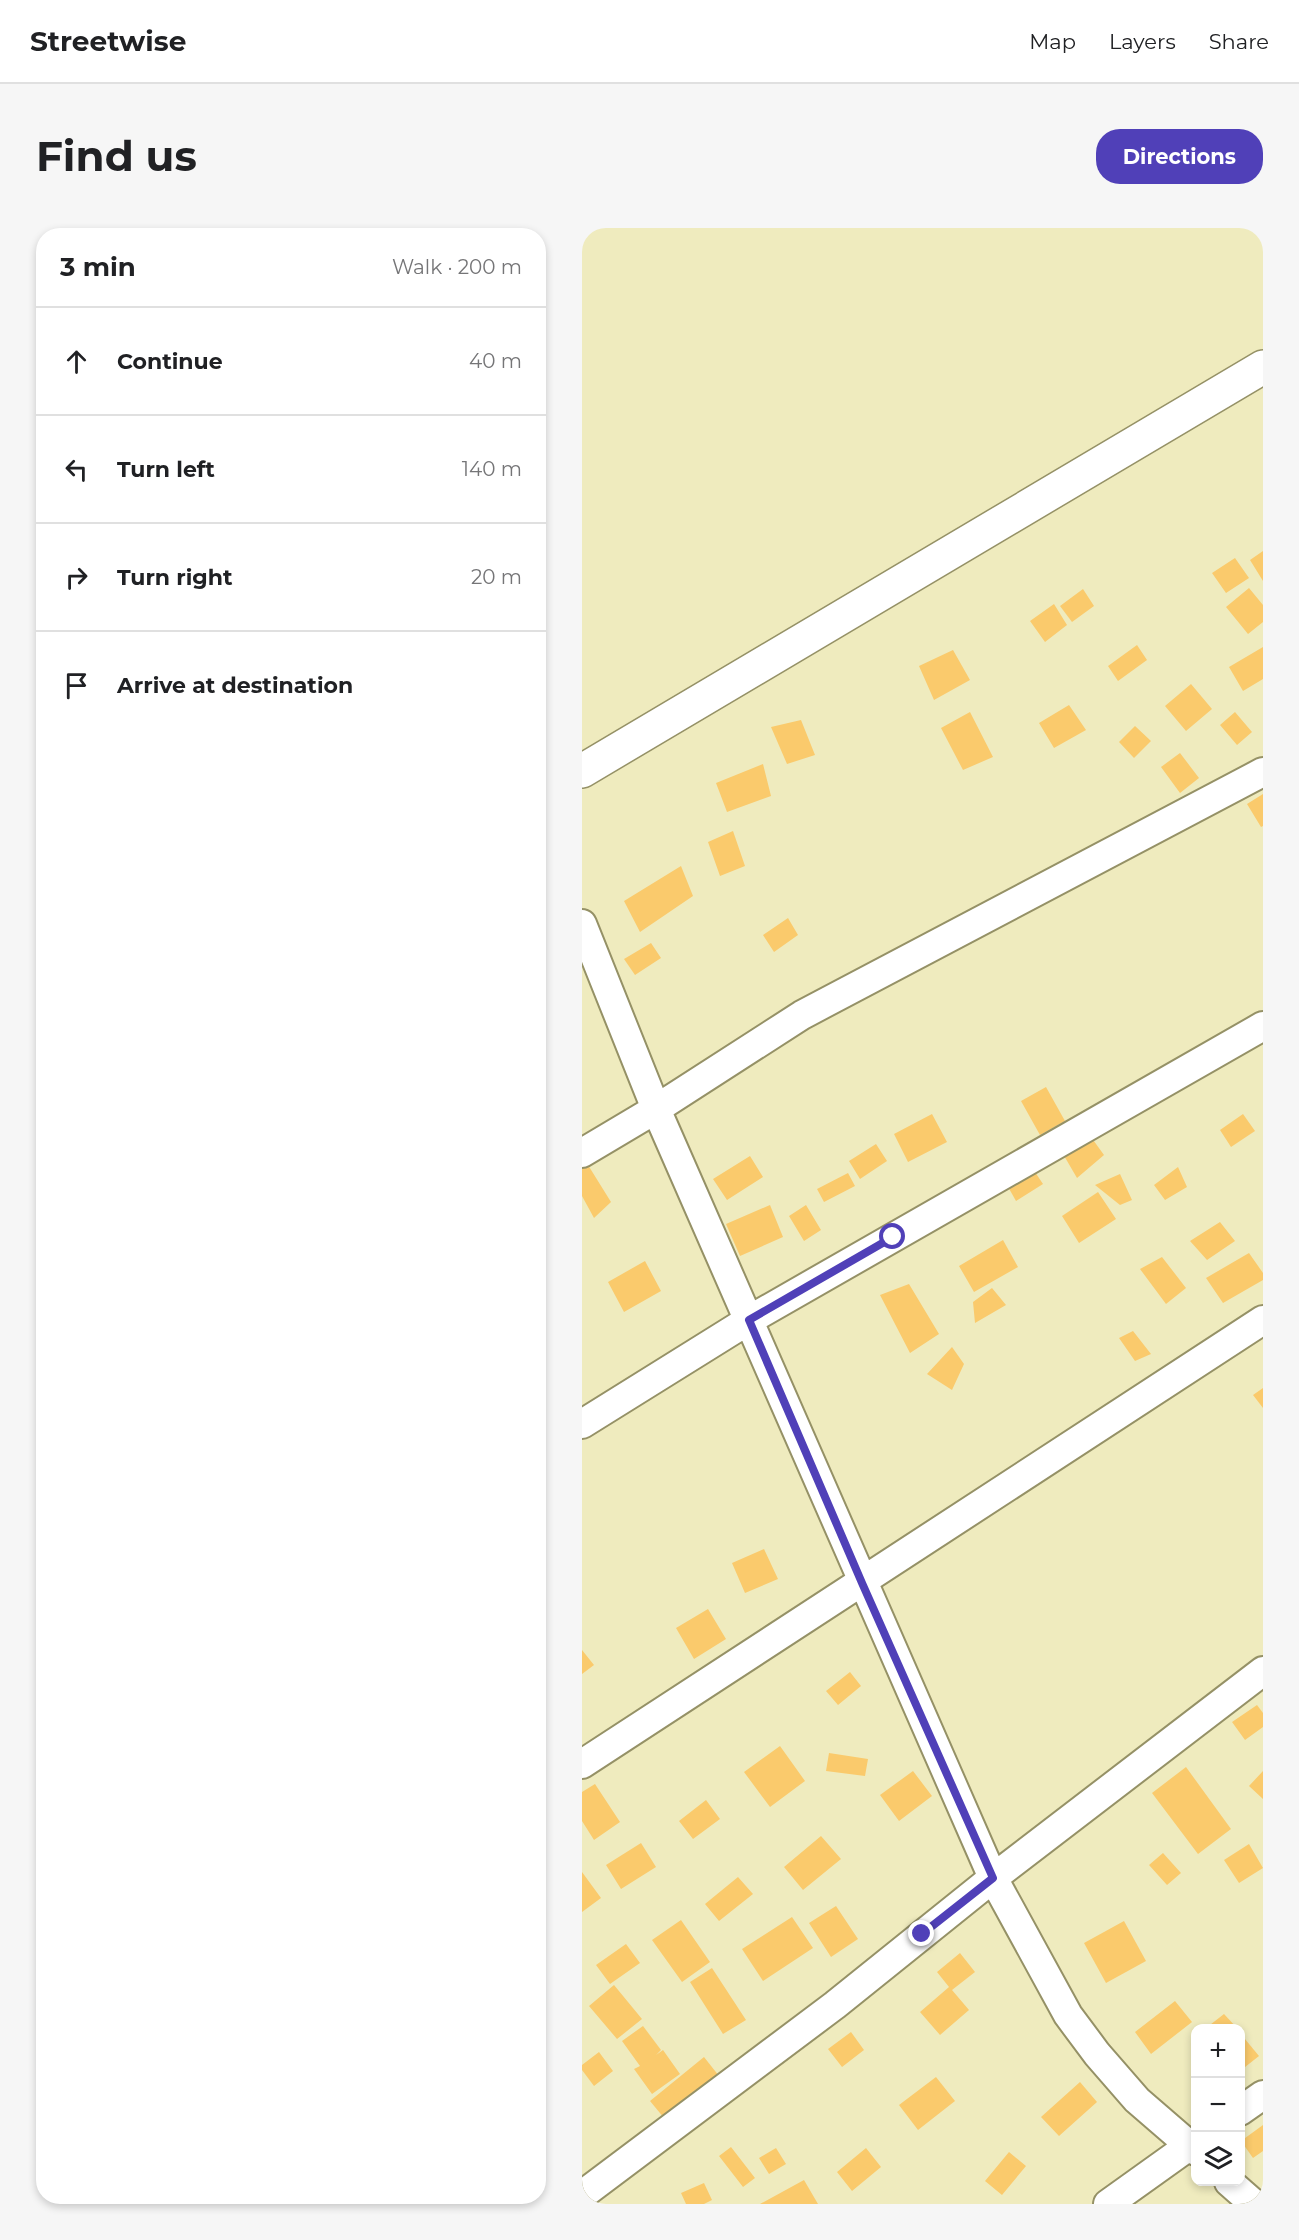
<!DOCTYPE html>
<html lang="en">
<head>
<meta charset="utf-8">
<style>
	:root { --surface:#fff; --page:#f6f6f6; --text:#202124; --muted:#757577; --line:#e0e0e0; --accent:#5040b8 }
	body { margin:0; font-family:Montserrat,sans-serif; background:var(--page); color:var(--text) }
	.controls { position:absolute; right:18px; bottom:18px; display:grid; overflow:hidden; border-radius:12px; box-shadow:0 3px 9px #0003 }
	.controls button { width:54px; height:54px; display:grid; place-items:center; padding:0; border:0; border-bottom:2px solid var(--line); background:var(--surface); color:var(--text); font:30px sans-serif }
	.stop { position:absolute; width:18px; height:18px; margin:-14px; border:4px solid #5040b8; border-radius:50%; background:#fff }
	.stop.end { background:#5040b8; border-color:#fff; box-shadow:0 2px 6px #0008 }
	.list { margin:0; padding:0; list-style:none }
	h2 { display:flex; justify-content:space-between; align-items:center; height:78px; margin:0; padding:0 24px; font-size:26px }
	h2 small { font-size:20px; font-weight:400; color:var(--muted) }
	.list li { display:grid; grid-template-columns:39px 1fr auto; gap:18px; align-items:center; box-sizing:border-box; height:108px; padding:0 24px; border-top:2px solid var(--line) }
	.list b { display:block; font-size:22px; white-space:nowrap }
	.list em { font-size:20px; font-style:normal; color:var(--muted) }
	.icon { flex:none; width:33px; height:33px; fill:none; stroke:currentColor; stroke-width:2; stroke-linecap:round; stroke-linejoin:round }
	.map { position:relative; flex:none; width:681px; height:1976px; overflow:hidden; border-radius:24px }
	header { display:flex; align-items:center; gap:36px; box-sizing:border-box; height:84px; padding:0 30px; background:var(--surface); border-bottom:2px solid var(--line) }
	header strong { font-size:28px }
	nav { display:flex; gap:33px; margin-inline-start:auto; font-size:21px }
	.intro { display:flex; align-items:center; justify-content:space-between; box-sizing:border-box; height:144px; padding:0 36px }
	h1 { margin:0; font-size:42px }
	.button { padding:15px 27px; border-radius:24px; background:var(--accent); color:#fff; font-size:21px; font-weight:700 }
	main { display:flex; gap:36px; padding:0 36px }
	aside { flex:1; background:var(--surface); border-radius:24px; box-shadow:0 3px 9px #0003 }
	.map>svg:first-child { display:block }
	.building { fill:#faca6c }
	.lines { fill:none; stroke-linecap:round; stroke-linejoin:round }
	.minor-casing { stroke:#959166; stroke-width:32 }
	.primary-casing { stroke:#959166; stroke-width:36 }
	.minor { stroke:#fff; stroke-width:28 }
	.primary { stroke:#fff; stroke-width:33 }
	.route { stroke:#5040b8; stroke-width:8 }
</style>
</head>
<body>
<header>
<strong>Streetwise</strong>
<nav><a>Map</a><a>Layers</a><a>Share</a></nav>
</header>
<div class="intro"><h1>Find us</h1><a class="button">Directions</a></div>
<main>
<aside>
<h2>3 min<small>Walk · 200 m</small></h2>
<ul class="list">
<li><svg class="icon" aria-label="ahead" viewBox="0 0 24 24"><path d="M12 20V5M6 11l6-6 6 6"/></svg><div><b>Continue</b></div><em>40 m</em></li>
<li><svg class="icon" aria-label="left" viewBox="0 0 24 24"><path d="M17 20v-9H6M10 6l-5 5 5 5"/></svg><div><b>Turn left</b></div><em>140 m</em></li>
<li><svg class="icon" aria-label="right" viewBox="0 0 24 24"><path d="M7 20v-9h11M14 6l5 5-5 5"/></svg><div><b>Turn right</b></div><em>20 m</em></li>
<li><svg class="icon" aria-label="arrive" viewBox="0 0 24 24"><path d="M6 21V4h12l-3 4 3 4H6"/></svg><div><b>Arrive at destination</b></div></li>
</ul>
</aside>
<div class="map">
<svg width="681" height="1976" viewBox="0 0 681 1976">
	<rect width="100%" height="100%" fill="#efebbe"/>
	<path class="building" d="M681,323v30l-13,-21z
		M653,330l14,20 -23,15 -14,-20z
		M667,360l14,17v17l-15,12 -22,-27z
		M501,361l11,17 -22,16 -12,-16z
		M472,376l13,21 -22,17 -15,-21z
		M555,417l10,15 -29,21 -10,-15z
		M681,419v32l-20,12 -14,-24z
		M371,422l17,30 -36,20 -15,-34z
		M609,456l21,25 -26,22 -21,-25z
		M487,477l17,25 -32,18 -15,-25z
		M388,484l23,45 -30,13 -22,-42z
		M653,484l17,20 -15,13 -17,-20z
		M219,492l14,35 -28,9 -16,-37z
		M553,498l16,15 -17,17 -15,-16z
		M598,525l19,25 -19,15 -19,-26z
		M181,536l8,32 -44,16 -11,-29z
		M681,566v32l-2,1 -14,-23z
		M151,603l12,35 -25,10 -12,-34z
		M99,638l12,30 -53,36 -16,-31z
		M206,690l10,17 -24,17 -11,-17z
		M69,715l10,15 -26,17 -11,-16z
		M464,859l19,34 -25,14 -19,-34z
		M350,886l15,28 -39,20 -14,-28z
		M661,886l12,17 -24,16 -11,-17z
		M509,909l13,18 -27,23 -14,-24z
		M294,916l11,17 -27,18 -11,-18z
		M168,928l13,21 -36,23 -14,-21z
		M6,937l23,37 -17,16 -12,-22v-27z
		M596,939l9,20 -22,13 -11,-15z
		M451,941l10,15 -27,17 -9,-16z
		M266,945l7,13 -31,16 -7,-13z
		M538,946l12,26 -12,5 -25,-20z
		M516,964l18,27 -37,24 -17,-27z
		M188,977l13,32 -43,19 -14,-32z
		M224,977l15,25 -17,11 -15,-25z
		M638,994l15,19 -28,19 -17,-19z
		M421,1012l15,27 -44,25 -15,-26z
		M667,1025l14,20v7l-40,23 -17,-25z
		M580,1029l24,31 -20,16 -26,-35z
		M63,1033l16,30 -37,21 -16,-30z
		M327,1056l30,50 -29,19 -30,-58z
		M410,1060l14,17 -31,18 -2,-21z
		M551,1103l18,23 -16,7 -16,-23z
		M370,1119l12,17 -12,26 -25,-16z
		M681,1160v20l-10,-13z
		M182,1321l14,30 -33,14 -13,-30z
		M126,1381l18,30 -32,20 -18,-31z
		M0,1422l12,15 -12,9z
		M268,1444l11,14 -23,19 -12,-14z
		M675,1477l6,8v14l-18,13 -13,-18z
		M198,1518l25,35 -35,26 -26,-35z
		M247,1525l39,6 -3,17 -39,-5z
		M604,1539l45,62 -33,25 -46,-61z
		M331,1543l19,25 -33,25 -19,-26z
		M681,1543v28l-14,-13z
		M13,1556l25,38 -26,18 -12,-19v-29z
		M124,1572l14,19 -27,20 -14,-18z
		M239,1608l20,23 -38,31 -19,-23z
		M59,1615l15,24 -35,22 -15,-24z
		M667,1616l14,24 -24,15 -15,-23z
		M581,1625l18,20 -14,12 -18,-20z
		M0,1644l19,26 -19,14z
		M156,1649l15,17 -34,27 -14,-17z
		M254,1678l22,33 -27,18 -22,-34z
		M210,1689l21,31 -50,33 -21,-32z
		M99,1692l29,42 -28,20 -30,-42z
		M542,1693l22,40 -40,22 -22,-40z
		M44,1716l14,19 -30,21 -14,-19z
		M378,1725l15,19 -23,18 17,20 -29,25 -20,-23 29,-25 -12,-15z
		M130,1740l34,52 -23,14 -33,-52z
		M32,1757l28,34 -25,20 -28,-33z
		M593,1773l17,21 -41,32 -16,-22z
		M642,1786l13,14h-31z
		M61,1798l18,24 -5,5 7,-5 17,24 -28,20 -18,-25 6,-3 -18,-25z
		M269,1804l13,18 -22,17 -14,-18z
		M658,1805l19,23 -19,15z
		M17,1824l14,19 -19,15 -12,-16v-5z
		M122,1829l19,24 -54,43 -19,-23z
		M354,1849l19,24 -37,29 -19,-25z
		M498,1854l17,20 -38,34 -18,-19z
		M681,1897v26l-10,7 -12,-17z
		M149,1919l24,31 -12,9 -24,-31z
		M194,1920l10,16 -17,10 -10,-16z
		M284,1920l15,19 -29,24 -15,-19z
		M427,1924l17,14 -24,29 -17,-14z
		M222,1952l14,24h-58z
		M122,1955l8,17 -8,4h-18l-5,-11z"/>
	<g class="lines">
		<g class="minor-casing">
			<path id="minor" d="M0,696l74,185 337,769 75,137 29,39 40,46 59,51
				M0,925l74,-44 146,-94 461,-243
				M0,1196l167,-104 514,-294
				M0,1536l681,-444
				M658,1883l23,-16
				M647,1954l25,22
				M0,1967l253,-190 158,-127 270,-207
				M526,1976l88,-63"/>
		</g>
		<g class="primary-casing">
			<path id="primary" d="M0,543l681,-404"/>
		</g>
		<use href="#minor" class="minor"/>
		<use href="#primary" class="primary"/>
	</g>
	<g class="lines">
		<path class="route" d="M311,1009l-144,83 113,263 131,295 -71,56"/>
	</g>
</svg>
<div class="controls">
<button>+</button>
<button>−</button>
<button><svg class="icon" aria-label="layers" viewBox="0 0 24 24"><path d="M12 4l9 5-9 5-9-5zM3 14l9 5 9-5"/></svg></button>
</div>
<div class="stop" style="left:311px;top:1009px"></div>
<div class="stop end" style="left:340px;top:1706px"></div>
</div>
</main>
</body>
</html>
